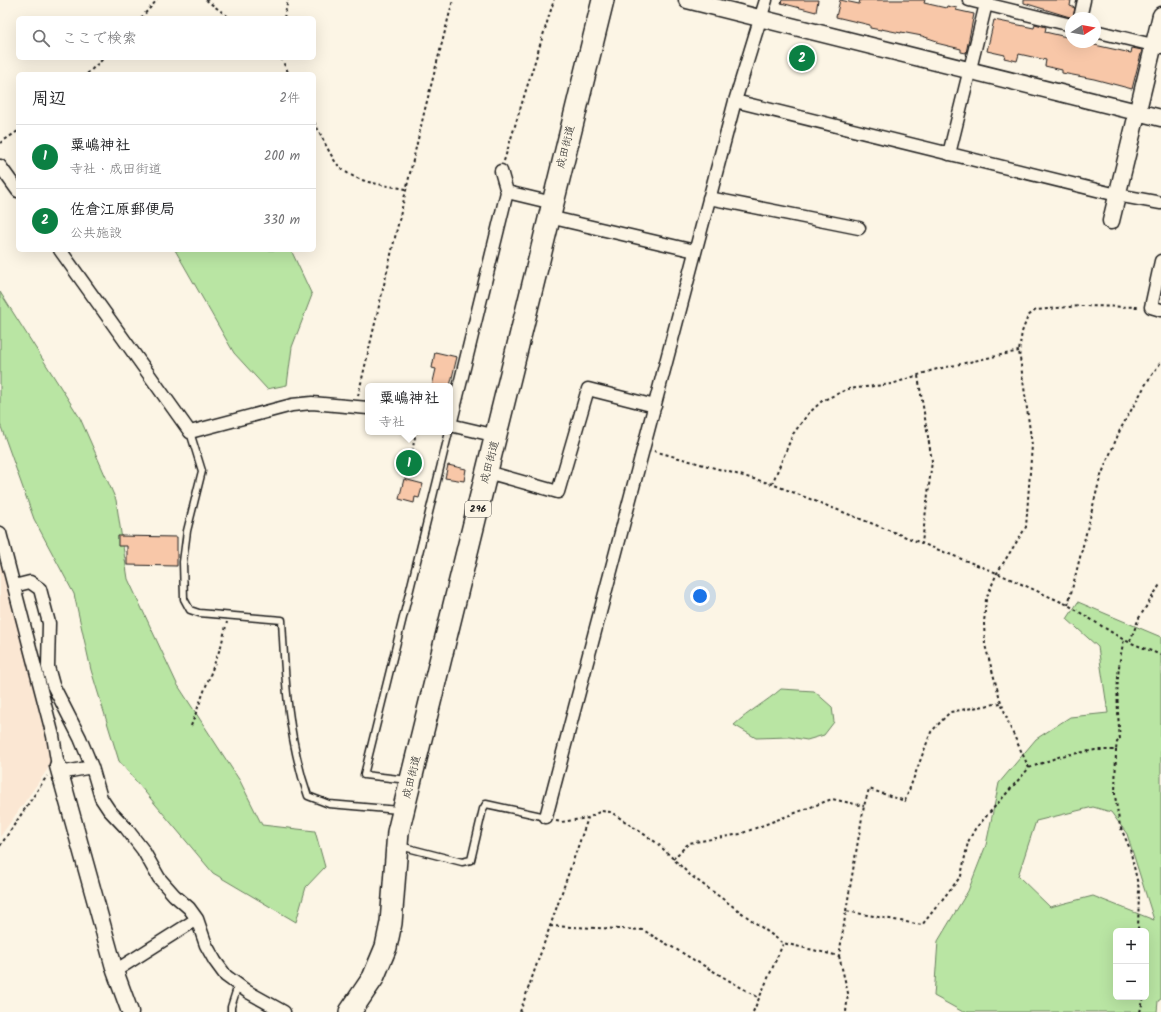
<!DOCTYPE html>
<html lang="ja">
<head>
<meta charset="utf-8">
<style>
	:root { --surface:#fff; --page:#f6f6f6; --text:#202124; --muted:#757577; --line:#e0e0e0; --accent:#0b8043 }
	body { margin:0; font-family:Kalam,"Klee One",sans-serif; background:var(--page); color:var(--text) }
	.controls { position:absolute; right:12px; bottom:12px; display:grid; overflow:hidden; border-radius:6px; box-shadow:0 4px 16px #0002 }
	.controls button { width:36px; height:36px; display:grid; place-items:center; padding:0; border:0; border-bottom:1px solid var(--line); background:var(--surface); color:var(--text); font:20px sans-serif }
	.compass { position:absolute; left:1065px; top:12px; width:36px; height:36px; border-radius:50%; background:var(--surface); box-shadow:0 4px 16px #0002; rotate:79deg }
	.you { position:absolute; left:700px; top:596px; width:14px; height:14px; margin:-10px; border:3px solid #fff; border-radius:50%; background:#1a73e8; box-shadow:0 0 0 6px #1a73e833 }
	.badge { display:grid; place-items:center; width:26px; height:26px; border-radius:50%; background:var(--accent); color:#fff; font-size:13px; font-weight:700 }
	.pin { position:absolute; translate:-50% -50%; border:2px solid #fff; box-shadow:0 1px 4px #0006 }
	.popup { position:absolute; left:365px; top:383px; width:88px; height:52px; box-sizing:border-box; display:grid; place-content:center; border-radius:6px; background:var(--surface); filter:drop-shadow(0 1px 3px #0005); font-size:13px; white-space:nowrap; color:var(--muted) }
	.popup b { font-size:15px; color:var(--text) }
	.popup::after { content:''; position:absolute; left:50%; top:100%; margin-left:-8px; border:8px solid transparent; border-top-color:var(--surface) }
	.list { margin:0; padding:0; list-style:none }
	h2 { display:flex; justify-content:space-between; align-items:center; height:52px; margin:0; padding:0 16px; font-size:17px }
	h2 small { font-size:13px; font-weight:400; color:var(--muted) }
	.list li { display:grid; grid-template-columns:26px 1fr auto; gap:12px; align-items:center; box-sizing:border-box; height:64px; padding:0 16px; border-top:1px solid var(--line) }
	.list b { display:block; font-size:15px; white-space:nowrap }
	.list p { margin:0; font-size:13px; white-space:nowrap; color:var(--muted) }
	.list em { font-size:13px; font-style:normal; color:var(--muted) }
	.icon { flex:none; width:22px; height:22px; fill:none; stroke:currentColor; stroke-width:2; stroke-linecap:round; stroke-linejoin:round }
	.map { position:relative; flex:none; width:1161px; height:1012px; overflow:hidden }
	.search { position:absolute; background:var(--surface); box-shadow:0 4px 16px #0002; left:16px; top:16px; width:300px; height:44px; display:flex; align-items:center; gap:10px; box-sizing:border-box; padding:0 14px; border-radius:6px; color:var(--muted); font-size:15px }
	.panel { position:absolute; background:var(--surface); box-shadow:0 4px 16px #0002; left:16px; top:72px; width:300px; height:180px; border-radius:6px }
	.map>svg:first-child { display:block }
	.built { fill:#fbe7d3 }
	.green { fill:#b9e5a3; stroke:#6a8060; fill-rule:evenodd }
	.building { fill:#f8c7a8; stroke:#1c1c1c }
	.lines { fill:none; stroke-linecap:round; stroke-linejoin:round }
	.lane-casing { stroke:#1c1c1c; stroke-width:9 }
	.street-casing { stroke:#1c1c1c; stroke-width:15 }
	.secondary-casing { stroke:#1c1c1c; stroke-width:19 }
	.highway-casing { stroke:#1c1c1c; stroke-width:24 }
	.path { stroke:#1c1c1c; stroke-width:2; stroke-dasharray:3 3; stroke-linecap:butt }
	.lane { stroke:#fcf5e5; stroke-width:6 }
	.street { stroke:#fcf5e5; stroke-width:12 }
	.secondary { stroke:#fcf5e5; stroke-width:16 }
	.highway { stroke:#fcf5e5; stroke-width:21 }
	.labels { text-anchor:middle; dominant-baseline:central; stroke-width:3; stroke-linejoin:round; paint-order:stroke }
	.shield { fill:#fcf5e5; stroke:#5f5d58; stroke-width:1 }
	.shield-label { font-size:10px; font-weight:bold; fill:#1c1c1c }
	.street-label { font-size:11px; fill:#1c1c1c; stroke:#fcf5e5 }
</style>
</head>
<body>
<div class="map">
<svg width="1161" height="1012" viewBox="0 0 1161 1012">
	<rect width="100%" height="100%" fill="#fcf5e5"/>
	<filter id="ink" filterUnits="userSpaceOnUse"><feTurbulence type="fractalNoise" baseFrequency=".025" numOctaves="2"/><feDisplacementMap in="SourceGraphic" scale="8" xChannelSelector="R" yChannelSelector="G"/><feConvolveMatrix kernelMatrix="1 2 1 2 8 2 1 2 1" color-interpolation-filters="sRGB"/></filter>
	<g filter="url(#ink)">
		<path class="built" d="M0,558l52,205 -52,74z"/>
		<path class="green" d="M175,250h116l21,45 -20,52 -5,38 -20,4 -33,-36z
			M0,292l80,126 36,82 12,79 49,105 63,97 22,44 53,6 10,36 -19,20 -10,35 -83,-49 -94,-112 -28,-91 -17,-76 -40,-75 -34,-95z
			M1078,602l83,35v362l-3,2 -1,11h-194l-29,-16 4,-55 30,-50 18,-46 13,-62 37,-44 34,-22 38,-4 -10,-66 -31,-28zM1093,807l18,5 16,22 27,86 -61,-24 -43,11 -32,-31 18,-55zM1116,931h30v66h-30z
			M781,689l33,2 18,16 2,15 -10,13 -17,5 -18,-3 -33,1 -22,-13c15,-14 32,-23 47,-36z"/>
		<path class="building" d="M782,0h36l-2,12 -35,-9z
			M840,0l19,4 1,-4h65l-1,3 22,5 1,-2 10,2 -1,2 18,4 -8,39 -5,-1v-3l-25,-6 1,-2 -15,-5 -21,-4v1l-20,-4v1l-11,-2v-3l-34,-8z
			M1024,0h47l-1,6 5,2 -2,10 -49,-15z
			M994,20l40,8 1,-4 11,3 -1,5 26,6v4h10l50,11 1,-5 10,2 -10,39 -38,-10 -32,-6v-3l-17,-4 1,-6 -27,-6 -2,7 -13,-3 1,-3 -18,-4z
			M435,352l22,5 -7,29h-18l4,-17 -4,-1z
			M403,458l13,3 -3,12 -12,-5z
			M448,465l18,4 -2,12 -19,-3z
			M404,479l19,5 -4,14 -4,-1 -1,6 -15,-4z
			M118,536l59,1v29l-50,-1v-19h-9z"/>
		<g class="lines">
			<g class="lane-casing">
				<path id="lane" d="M190,432l12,39 -15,60 -4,31 1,37 6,11 9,3 83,7c3,60 6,119 26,176l21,8 70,6
					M408,780l-44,-5 85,-343
					M400,846l62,16 9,-2 12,-51 3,-5 60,13
					M231,1012v-5l7,-22"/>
			</g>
			<g class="street-casing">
				<path id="street" d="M969,0l102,25
					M1080,18l4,-18
					M1095,31l66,16
					M735,101l382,94 44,8
					M949,154l37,-150
					M0,166l18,25
					M501,171l6,21 46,11
					M709,198l150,30
					M549,217l146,34
					M60,250l130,182 102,-27 20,-2 56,5
					M1161,261l-10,46 10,3
					M450,425l57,-233
					M450,425l47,11
					M487,472l71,20 30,-103 67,17
					M0,533l53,203 5,30
					M14,586l16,-4 10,7 9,34 -1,44 5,18 27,53 12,29 9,31 8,12 17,18 17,22 16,28 15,17 15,13 8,11 9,26 9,16 11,15 22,16 36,20
					M60,773l32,-6
					M546,817l189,-716 31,-101
					M115,971l82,-52"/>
			</g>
			<g class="secondary-casing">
				<path id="secondary" d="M687,0l474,118
					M1111,221l50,-206
					M58,766l57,205 15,41"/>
			</g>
			<g class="highway-casing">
				<path id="highway" d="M350,1012l23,-34 13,-31 5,-24 7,-91 205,-832"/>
			</g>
			<path class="path" d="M206,0l24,18
				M141,18l16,-18
				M284,18l4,-18
				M281,58l8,16
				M87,74l17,-16
				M314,122c7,12 12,25 19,36 14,25 48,26 73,31
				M0,143l18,-12
				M504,161l50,-161
				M918,376l14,85 -10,82
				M358,396l67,-287 28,-109
				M654,451l118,33 225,89 71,32 56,35
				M411,457l5,-25
				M772,484l21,-50 15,-20 14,-13 26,-12 44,-5 41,-14 86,-19
				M1068,605l32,-127 20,-48 27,-48 14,-20
				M1130,641l9,-23 22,-35
				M191,726l30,-80 6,-24
				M1116,750l-1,46 5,30 10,23 9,40 -1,42
				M1029,768l-19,-41 -10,-28 -15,-54 -1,-22 2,-24 11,-26 29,-46 6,-82 -13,-94 3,-19 6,-16 8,-6 44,-4 60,1
				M556,821l5,1 27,-4 13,-7 10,1 46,31 33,32 93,68 56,13 7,-45 76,14 39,-49 7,-34 7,-13 54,-61 32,-12 34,-6h21l1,-8 3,-2c-3,-37 -5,-64 4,-100l37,15
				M0,846l47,-70
				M673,859l16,-16 51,-9 92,-35 32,7
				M846,911l18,-105 5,-17 36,12 26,-69 19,-20 51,-9
				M550,926l93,4 116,68
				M839,956l9,37 -2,19
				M1146,988v1
				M520,1012l68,-194
				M753,1012l30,-68
				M1140,1012l4,-15"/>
			<use href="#lane" class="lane"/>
			<use href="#street" class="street"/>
			<use href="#secondary" class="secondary"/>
			<use href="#highway" class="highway"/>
		</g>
	</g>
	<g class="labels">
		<rect class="shield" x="465" y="501" width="26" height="16" rx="3"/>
		<g class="shield-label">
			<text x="478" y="509">296</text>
		</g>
		<g class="street-label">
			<text transform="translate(566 147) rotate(-76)">成田街道</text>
			<text transform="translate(490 462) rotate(-75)">成田街道</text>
			<text transform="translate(412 777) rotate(-76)">成田街道</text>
		</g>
	</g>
</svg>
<div class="controls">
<button>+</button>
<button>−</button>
</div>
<svg class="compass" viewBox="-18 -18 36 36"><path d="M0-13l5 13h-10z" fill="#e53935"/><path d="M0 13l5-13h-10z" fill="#757577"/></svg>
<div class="you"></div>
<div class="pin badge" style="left:409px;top:463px">1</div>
<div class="popup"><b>粟嶋神社</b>寺社</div>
<div class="pin badge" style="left:802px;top:58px">2</div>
<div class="search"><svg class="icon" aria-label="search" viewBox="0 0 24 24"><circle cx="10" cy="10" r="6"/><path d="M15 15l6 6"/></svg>ここで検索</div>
<section class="panel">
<h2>周辺<small>2件</small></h2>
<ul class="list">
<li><span class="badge">1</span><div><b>粟嶋神社</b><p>寺社 · 成田街道</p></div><em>200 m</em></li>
<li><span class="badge">2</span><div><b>佐倉江原郵便局</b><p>公共施設</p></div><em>330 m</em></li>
</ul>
</section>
</div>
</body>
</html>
